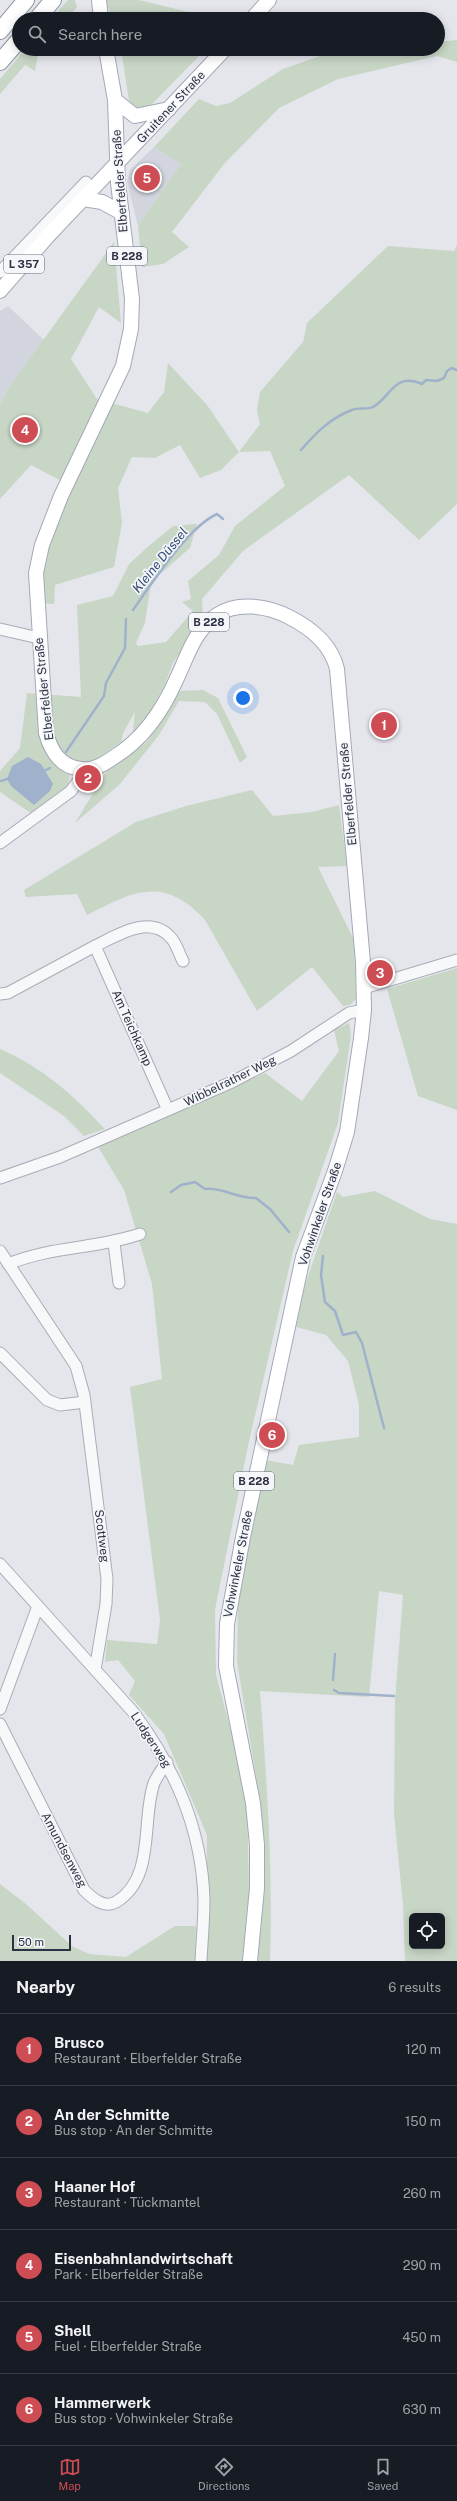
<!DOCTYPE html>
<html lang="en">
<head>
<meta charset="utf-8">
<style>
	:root { --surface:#171b24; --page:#20242c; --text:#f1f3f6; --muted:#9ea1a6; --line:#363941; --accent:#ce4c53 }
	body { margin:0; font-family:"Public Sans",sans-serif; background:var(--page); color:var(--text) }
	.controls { position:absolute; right:12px; bottom:12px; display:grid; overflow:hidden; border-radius:6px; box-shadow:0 2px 10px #0003 }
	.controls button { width:36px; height:36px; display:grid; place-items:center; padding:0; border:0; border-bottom:1px solid var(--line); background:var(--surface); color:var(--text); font:20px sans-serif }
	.scale { position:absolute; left:12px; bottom:10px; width:59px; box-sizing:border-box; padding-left:4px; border:2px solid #2c3244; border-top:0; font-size:11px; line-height:14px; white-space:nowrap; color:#2c3244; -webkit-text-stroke:3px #f4f6f9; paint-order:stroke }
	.you { position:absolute; left:243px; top:698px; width:14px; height:14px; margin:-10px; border:3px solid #fff; border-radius:50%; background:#1a73e8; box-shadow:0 0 0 6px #1a73e833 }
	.badge { display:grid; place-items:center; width:26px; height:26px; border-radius:50%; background:var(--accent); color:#fff; font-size:13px; font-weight:700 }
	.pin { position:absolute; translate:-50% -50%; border:2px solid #fff; box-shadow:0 1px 4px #0006 }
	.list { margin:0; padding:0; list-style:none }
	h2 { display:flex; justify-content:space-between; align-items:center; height:52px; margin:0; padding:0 16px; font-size:17px }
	h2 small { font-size:13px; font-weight:400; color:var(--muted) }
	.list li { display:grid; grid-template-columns:26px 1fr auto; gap:12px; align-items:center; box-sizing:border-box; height:72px; padding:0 16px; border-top:1px solid var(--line) }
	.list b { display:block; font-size:15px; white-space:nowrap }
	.list p { margin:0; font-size:13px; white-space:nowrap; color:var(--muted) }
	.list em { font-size:13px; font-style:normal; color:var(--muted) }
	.icon { flex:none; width:22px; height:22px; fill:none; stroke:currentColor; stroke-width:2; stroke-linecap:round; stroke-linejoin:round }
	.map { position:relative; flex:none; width:457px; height:1961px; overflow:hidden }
	.search { position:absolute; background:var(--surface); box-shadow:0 2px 10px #0003; left:12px; right:12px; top:12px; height:44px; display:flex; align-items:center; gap:10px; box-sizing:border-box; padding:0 14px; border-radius:22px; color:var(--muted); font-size:15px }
	.sheet { height:484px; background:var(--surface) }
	nav { display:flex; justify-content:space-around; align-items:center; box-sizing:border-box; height:56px; border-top:1px solid var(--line); background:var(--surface); font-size:11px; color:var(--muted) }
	nav a { display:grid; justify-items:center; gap:2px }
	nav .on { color:var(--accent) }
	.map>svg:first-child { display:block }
	.built { fill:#d2d5de }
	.green { fill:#c8d6c5; fill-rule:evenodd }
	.water { fill:#a0b1cb }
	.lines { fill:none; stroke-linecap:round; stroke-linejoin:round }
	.stream { stroke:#a0b1cb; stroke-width:2.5 }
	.minor-casing { stroke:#a9acb6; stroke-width:13 }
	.major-casing { stroke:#a3a9b7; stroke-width:16 }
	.highway-casing { stroke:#8b92a2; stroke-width:18 }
	.minor { stroke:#f7f8fa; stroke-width:11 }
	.major { stroke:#fff; stroke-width:14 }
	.highway { stroke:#fff; stroke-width:16 }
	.labels { text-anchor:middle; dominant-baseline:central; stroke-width:3.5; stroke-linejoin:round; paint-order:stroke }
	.shield { fill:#f4f6f9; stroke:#686d7a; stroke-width:1 }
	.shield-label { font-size:11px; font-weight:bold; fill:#2c3244 }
	.street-label { font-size:12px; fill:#2c3244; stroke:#f4f6f9 }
	.water-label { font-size:13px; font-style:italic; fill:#364d78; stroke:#f4f6f9 }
</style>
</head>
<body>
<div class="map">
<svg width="457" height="1961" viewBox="0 0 457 1961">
	<rect width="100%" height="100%" fill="#e4e6ec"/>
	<path class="built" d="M154,147l27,17 -43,62 -11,-44 3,-12z
		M8,306l36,34 -36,49 -8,16v-94z"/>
	<path class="green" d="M68,0h7l2,7 -10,12h-16z
		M106,0h33l78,19h-105z
		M457,40v22l-20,-6 -99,23 -59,29 -55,56 -52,68 17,15 -26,17 -21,3 -4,-41 43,-62 -27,-17 45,-48 17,7 14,-3 53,-34 57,-20h98v-7z
		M25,49h14l-4,22 -10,-6 -25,29v-15z
		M121,49h85l-57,58 -12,2 -8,-8z
		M114,242l7,81 -22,-16 -28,52 26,40 51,14 16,-21 4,-29 39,42 32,47 21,-28 -3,-14 3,-18 43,-50 4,-19 81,-77 66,5 3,-6v259l-38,36 -70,-65 -106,76 -41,48 1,19 -30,45 -9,23 -16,31 -16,22 3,-27 -12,21 -2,9 -26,18 -18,3 -5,-4 -6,41 -25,20 -41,-28v-21l20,-23 7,-55 54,4 -4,-92 36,-9 16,-32 22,-20 22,-18 24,-2 -7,24 -39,34 -6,41 -9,20 2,3 28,-4 27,-31 -11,-9 9,-3 -3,-18 31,-26 16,-29 50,-40 -15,-35 -31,1 -18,18 -21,8 -20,-33 -25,13 -23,-1 -14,31 4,35 -8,44 -59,18 -1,19 -15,-1v-33l30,-85 -38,-20 -31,34v-94l8,-16z
		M203,690l15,8 29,59 -7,6 -23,-49 -12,-12 -26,-1 -20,34 -39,49 -45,39 32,-53 40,-28 33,-51z
		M252,790l21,26 39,-4 27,-7 8,61 -29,1 36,73 2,59 -6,6 -7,1 -31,-39 -55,44 -52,-91c-41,-45 -72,-29 -118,-5l-10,-21 -51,3 -2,-7 112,-68 50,-16z
		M457,968v142l-39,-14 -31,-107z
		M349,1023l2,12 -13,88 -45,128 -45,195 -33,164 1,65 24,90 7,36 2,89 -5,71h-38l1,-126 -43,-101 -35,-39 6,-14 -17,-21 -13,2 2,-22 50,4 3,-24 -30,-233 32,-8 -10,-95 -28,-94 -27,-45 168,-72 37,28 37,-50 -5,-21z
		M0,1049c44,19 73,46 105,80l-21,7 -20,-20 -64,-43z
		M375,1191l55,28 27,5v737h-52l-2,-56 -9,-91 1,-113 8,-106 -24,-4 -10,106 -109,-6c7,90 13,179 10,270h-12l6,-91 -3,-64 -24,-144 1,-65 27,-137 28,5 6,-20 60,-8v-32l-11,-44 -22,-26 -30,-8 9,-42 32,-93 6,5zM412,1916h30v30h-30z
		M0,1884l26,20 46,42 17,8 37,3 49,-31h21l-1,35h-195z"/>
	<path class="water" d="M28,757l13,7 12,20 -3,7 -16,14 -23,-19 -4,-7 5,-13z"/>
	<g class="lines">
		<path class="stream" d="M301,450c15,-17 29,-32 51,-40 6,-3 15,0 21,-3 18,-10 21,-35 49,-23l4,-4 11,1 7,-3 3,-7 5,-3 5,2
			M133,610c19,-27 55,-83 84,-96l6,5
			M66,752l38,-56 2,-13 19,-35 1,-29
			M42,772l8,-4
			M1,781l9,-3
			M171,1192l10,-7 14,-3 10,7c18,-2 32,10 51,9l14,11 19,23
			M323,1256l-2,19 4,27 10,9 8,24 13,-3 6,11 22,85
			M333,1680l2,-26
			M334,1690l5,3 55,3"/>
		<g class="minor-casing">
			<path id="minor" d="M0,272l86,-90
				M0,629l39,9
				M0,843l71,-52 15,-21
				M95,946c23,-11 56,-33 77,-7 5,6 7,15 11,22
				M364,988l93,-28
				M0,994l8,-1 87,-47 73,164
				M0,1178l60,-21 172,-75 59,-31 58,-38 15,-3
				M114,1243l5,40
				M0,1251l76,115 8,29 23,184 -1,25 -11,66
				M8,1264c44,-18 88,-15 132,-30
				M0,1353l47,47 13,5 25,-3
				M0,1564l134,149c41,56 68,116 70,187 0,20 -2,41 -3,61
				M0,1709l38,-103
				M0,1724l84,166c8,8 20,19 32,12 40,-24 25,-82 38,-119 3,-7 9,-15 13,-21"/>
		</g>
		<g class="major-casing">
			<path id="major" d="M99,0l2,19
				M252,19l17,-19
				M106,49l9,51 3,83 14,116 -1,30 -8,37 -62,130 -19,49 -6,28 10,160c5,18 14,34 35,36 12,2 23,-5 33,-12 30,-18 49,-47 63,-79 11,-23 17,-47 40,-63 21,-14 51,-9 72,2 22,11 42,27 48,52l26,293 1,48 -3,28 -14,94 -12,39 -32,86 -60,280 -16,87 -1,42 27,137 4,42v43l-7,73
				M115,100l20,16 34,-7
				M83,199l19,3 20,11
				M0,291l48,-55 177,-187"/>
		</g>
		<g class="highway-casing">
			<path id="highway" d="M37,19l16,-19
				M0,31l26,-31
				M0,62l19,-22"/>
		</g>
		<use href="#minor" class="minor"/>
		<use href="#major" class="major"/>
		<use href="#highway" class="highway"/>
	</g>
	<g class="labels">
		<g class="shield">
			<rect x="107" y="247" width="40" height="18" rx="3"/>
			<rect x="4" y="255" width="40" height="18" rx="3"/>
			<rect x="189" y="613" width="40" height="18" rx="3"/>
			<rect x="234" y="1472" width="40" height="18" rx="3"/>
		</g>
		<g class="shield-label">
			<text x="127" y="256">B 228</text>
			<text x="24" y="264">L 357</text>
			<text x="209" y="622">B 228</text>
			<text x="254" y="1481">B 228</text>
		</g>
		<g class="street-label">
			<text transform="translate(171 107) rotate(-47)">Gruitener Straße</text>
			<text transform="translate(120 181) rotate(-94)">Elberfelder Straße</text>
			<text transform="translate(44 689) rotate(-96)">Elberfelder Straße</text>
			<text transform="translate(348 794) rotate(-95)">Elberfelder Straße</text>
			<text transform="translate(132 1028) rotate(66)">Am Teichkamp</text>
			<text transform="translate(230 1081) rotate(-26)">Wibbelrather Weg</text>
			<text transform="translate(320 1214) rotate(-71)">Vohwinkeler Straße</text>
			<text transform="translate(102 1536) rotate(83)">Scottweg</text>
			<text transform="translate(238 1564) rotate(-79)">Vohwinkeler Straße</text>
			<text transform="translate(151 1740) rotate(57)">Ludgerweg</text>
			<text transform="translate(64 1850) rotate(62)">Amundsenweg</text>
		</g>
		<g class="water-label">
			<text transform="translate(160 560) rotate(-51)">Kleine Düssel</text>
		</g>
	</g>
</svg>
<div class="controls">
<button><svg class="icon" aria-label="locate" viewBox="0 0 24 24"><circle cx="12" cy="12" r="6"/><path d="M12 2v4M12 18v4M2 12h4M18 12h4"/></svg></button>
</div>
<div class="scale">50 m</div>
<div class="you"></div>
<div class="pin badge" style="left:384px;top:725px">1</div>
<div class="pin badge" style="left:88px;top:778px">2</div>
<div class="pin badge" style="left:380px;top:973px">3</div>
<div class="pin badge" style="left:25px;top:430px">4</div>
<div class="pin badge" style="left:147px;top:178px">5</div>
<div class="pin badge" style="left:272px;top:1435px">6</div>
<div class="search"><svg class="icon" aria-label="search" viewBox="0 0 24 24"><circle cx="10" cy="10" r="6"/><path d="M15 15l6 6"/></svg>Search here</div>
</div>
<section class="sheet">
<h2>Nearby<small>6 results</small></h2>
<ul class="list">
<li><span class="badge">1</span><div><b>Brusco</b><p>Restaurant · Elberfelder Straße</p></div><em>120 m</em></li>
<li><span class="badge">2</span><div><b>An der Schmitte</b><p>Bus stop · An der Schmitte</p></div><em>150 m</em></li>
<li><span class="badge">3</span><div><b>Haaner Hof</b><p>Restaurant · Tückmantel</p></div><em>260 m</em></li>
<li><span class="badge">4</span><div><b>Eisenbahnlandwirtschaft</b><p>Park · Elberfelder Straße</p></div><em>290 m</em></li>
<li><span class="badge">5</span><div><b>Shell</b><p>Fuel · Elberfelder Straße</p></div><em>450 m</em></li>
<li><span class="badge">6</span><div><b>Hammerwerk</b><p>Bus stop · Vohwinkeler Straße</p></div><em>630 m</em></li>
</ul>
</section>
<nav>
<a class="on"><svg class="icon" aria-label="map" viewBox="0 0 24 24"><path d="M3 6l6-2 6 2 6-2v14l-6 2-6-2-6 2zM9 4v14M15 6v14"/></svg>Map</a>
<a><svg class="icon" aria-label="directions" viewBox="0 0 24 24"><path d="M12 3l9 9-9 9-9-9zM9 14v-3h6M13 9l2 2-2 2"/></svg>Directions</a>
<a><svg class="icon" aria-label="saved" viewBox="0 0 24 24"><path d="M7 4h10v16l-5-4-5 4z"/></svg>Saved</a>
</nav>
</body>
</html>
